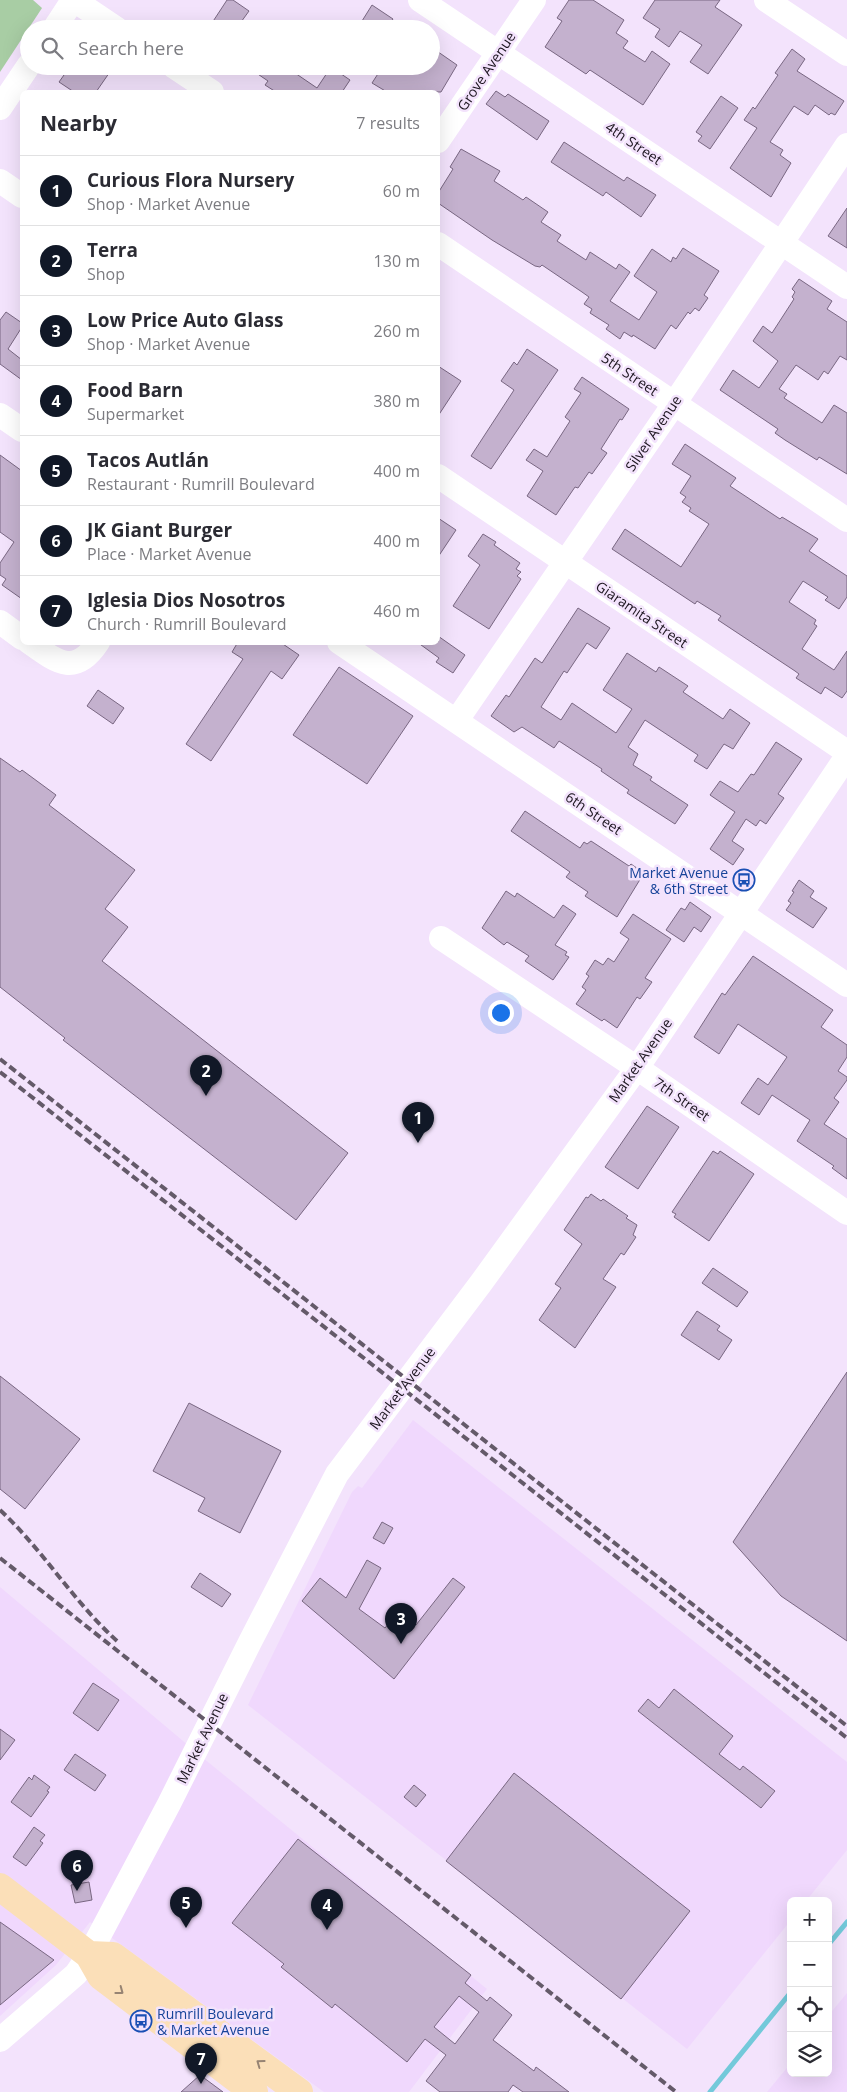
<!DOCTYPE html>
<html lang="en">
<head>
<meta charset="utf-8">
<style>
	:root { --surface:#fff; --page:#f2f2f3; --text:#2b2b33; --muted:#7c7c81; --line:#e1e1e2; --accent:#111827 }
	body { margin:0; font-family:"Open Sans",sans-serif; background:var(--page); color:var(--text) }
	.controls { position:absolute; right:15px; bottom:15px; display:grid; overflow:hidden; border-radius:8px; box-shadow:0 5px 20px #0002 }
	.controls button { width:45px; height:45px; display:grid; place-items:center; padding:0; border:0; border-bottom:1px solid var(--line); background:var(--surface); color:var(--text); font:25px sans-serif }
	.you { position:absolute; left:500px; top:1012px; width:18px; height:18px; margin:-12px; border:4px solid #fff; border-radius:50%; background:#1a73e8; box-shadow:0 0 0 8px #1a73e833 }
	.badge { display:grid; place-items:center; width:32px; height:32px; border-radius:50%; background:var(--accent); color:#fff; font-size:16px; font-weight:700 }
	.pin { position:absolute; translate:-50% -41px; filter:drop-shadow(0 1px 2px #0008) }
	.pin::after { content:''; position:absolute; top:26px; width:18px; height:15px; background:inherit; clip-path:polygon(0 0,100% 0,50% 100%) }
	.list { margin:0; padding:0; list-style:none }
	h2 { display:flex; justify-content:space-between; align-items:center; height:65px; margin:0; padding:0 20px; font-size:21px }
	h2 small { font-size:16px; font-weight:400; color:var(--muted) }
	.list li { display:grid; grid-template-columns:32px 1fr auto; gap:15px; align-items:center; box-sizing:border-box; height:70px; padding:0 20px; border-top:1px solid var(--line) }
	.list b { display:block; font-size:19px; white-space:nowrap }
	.list p { margin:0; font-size:16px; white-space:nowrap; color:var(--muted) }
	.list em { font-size:16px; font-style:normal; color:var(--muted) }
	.icon { flex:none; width:28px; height:28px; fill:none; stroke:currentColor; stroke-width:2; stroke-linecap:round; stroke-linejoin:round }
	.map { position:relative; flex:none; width:847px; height:2092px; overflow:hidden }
	.search { position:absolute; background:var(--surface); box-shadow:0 5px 20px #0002; left:20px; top:20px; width:420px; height:55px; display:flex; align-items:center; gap:12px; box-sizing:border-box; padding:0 18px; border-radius:28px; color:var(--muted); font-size:19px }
	.panel { position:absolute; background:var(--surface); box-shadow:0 5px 20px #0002; left:20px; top:90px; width:420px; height:555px; border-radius:8px }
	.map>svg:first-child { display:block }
	.built { fill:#f0d8fd }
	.green { fill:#a8cda4 }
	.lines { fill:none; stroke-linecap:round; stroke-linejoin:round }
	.stream { stroke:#73c9da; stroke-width:5 }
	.building { fill:#c4b1ce; stroke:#796782; fill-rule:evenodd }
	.minor { stroke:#fff; stroke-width:24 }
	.major { stroke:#fbdfb8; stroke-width:28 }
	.rail { stroke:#645a69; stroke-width:4; stroke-dasharray:8 4; stroke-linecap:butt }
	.oneway { stroke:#978473 }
	.labels { text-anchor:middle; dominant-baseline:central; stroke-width:5; stroke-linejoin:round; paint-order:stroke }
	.street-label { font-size:14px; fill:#1c151f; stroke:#f3e3fc }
	.transit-label { font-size:14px; fill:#164399; stroke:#f3e3fc; text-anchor:end }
</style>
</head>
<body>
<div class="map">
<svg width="847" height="2092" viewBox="0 0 847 2092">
	<rect width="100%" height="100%" fill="#f3e3fc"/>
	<path class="built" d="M413,1420l434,342v88l-41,51h-15v19l-104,129 -439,-344 104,-213 6,-6 4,2z
		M0,1587l208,175 279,227 -78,103h-85l-234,-170 -34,43 -56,51z
		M847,1993v99h-80l24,-29v10h37v-57z"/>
	<path class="green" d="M0,0h33l9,8 -42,64z"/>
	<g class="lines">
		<path class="stream" d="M828,1945l19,-23
			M710,2092l81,-100"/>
	</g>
	<path class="building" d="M227,0h6l16,11 -13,18h-28z
		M569,0h24l31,20 -8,13 12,8 -5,7 22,14 7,-11 18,13 -27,41 -53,-35 -4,4 -41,-27 17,-26 -5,-3z
		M655,0h65l-5,7 27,18 -34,49 -18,-12 12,-17 -22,-14 -11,16 -14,-10 5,-8 -17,-11z
		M372,5l21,14 -7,10h-29z
		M431,47l26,18 -16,27h-54l-15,-9 11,-17h48z
		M792,49l13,10 -8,12 47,30 -9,14 -4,-2 -2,2 -14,-10 -7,10 -14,-9 -24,36 13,8 -3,5 11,8 -20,34 -41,-29 27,-40 -13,-8 9,-13 2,2 23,-34 -3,-2z
		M50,66h64l-18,26h-22l-15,-10 5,-7z
		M246,66h53l-4,7 22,15 14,-21 19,13 -8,12h-66l-11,-7 3,-4z
		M496,91l9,6 3,-3 41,27 -12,19 -51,-36z
		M721,96l17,12 -28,41 -12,-8 4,-5 -6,-4z
		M564,142l60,39 3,-4 29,18 -15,22 -35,-25 -3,4 -52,-34z
		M461,149l39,22 -6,10 29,19 3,-3 22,15 -7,10 20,13 -4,6 29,19 4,-8 26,17 3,-5 11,8 -20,29 29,19 18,-28 -23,-16 18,-27 19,13 2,-5 3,2 7,-11 36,23 -15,24 4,3 -9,13 -4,-3 -5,6 -2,-2 -12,17 -5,-4 -16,24 -22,-14 -1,2 -8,-5 -4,7 -14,-10 3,-4 -19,-12 2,-4 -8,-5 5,-7 -7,-5 -40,-27 -2,2 -5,-1 -43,-26 -54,-37v-10l15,-24 -3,-2z
		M847,208v40l-19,-12z
		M799,279l33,22 -5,8 20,13v38l-7,-4 -12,18 -4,-3 -6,9 -22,-15 -17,24 8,5 -3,4 38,25 12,-18 13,8v61l-28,-17 -2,3 -32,-20 -10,-7 3,-4 -58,-39 13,-20 26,18 19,-27 -25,-20 10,-15 9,7 22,-34 -2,-2 3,-5 -3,-3z
		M6,312l16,11v4l-14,22 14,11v20l-22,-16v-44z
		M527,349l31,21 -67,99 -20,-13 43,-66 -13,-9 13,-19 3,3z
		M438,366l23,15 -23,35z
		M582,377l47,32 -7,11 -2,-1 -19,30 6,4 -15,21 -3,-2 -11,16 -3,-1 -19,28 -29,-19 16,-25 -17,-11 8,-11 13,8 23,-36 -5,-4 16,-24 -7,-4z
		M685,444l51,34 -6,8 50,33 2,-2 36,22 -9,12 38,25v21l-8,12 -14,-9 3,-3 -25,-16 -14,21 27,18 -2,4 3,2 -15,23 32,21 13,-19v40l-5,7 -17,-11 -4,7 -25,-16 3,-4 -4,-3 -77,-51 3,-4 -24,-15 -2,3 -83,-55 13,-20 56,38 28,-43 -20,-13 2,-3 -9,-6 4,-5 -6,-4 11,-17 -19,-12z
		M0,455l22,16v128l-20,-14 4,-6 -6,-4v-12l14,-21 -14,-10z
		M438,518l18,12 -18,27z
		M483,534l13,8 -2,3 26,18 -4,6 5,3 -4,4 4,3 -32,50 -36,-23 27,-41 -12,-9z
		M578,608l32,20 -14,21 -9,-6 -20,30 -3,-2 -23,36 20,13 11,-17 44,30 16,-24 -29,-19 24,-37 29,19 3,-5 29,19 -5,6 40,27 7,-10 20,14 -17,26 -9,-5 -17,25 -13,-8 4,-6 -53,-35 -17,27 10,7 -5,11 19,12 -2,3 38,25 -13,19 -48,-31 2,-3 -28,-19 1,-2 -43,-28 -5,7 -32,-21 -8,5 -23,-16 15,-21 3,2 26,-39 7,5z
		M438,636l27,19 -12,18 -17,-11 3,-4 -22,-16h21z
		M238,642h42l19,13 -17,24 -11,-8 -60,90 -25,-17 57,-85 -11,-7z
		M339,667l74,49 -46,68 -74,-49z
		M98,690l26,18 -11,16 -26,-18z
		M776,742l26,17 -24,35 6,4 -18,26 -6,-4 -4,6 -10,-7 -14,22 12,8 -11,16 -23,-16 25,-37 -25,-17 10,-14 18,11 13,-18 3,1z
		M0,758l20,14 2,-2 34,25 -7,10 86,65 -30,39 23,18 -26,34 246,192 -52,67 -233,-180 2,-2 -65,-51z
		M525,811l55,37 4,-6 3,2 4,-3 38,25 2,-2 13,9 -27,44 -32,-21 3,-4 -22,-15 4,-5 -59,-41z
		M799,880l15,11 -4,6 17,11 -14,20 -27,-18 5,-7 -3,-2 6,-9 -2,-1z
		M506,891l9,6 2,-4 37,25 9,-13 13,9 -21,31 12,7 -2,3 4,2 -16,23 -28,-19 4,-5 -22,-14 -3,3 -22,-17z
		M690,902l21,15 -10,15 -7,-5 -10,15 -18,-12 15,-22 4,2z
		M633,914l38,25 -26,39 7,4 -12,17 -3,-2 -20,31 -13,-9 -2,2 -26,-17 10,-14 -4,-3 7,-11 -3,-2 9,-14 8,5 5,-7 6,4 15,-23 -9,-6z
		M753,956l80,54 -12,17 26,18v12l-9,14 9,6v3l-13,18 5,4 -15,22 23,15v40l-15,-11 2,-2 -37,-25 13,-21 -38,-25 -13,20 -18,-12 17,-25 10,7 19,-28 -49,-33 -19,30 -25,-17 28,-44 3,2z
		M647,1106l32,21 -41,62 -33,-22z
		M713,1151l5,3 2,-3 34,23 -45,67 -35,-24 2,-3 -4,-2z
		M591,1194l10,7 2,-2 25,17 -2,2 11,7 -4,10 3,2 -12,18 -3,-2 -18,26 13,8 -41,61 -36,-28 22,-32 -6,-4 27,-40 -18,-14 22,-33 2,1z
		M713,1268l35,24 -11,15 -35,-24z
		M697,1311l23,15 -3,4 15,10 -13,20 -38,-25z
		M847,1372v269l-66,-45 -48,-54z
		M0,1376l80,63 -55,70 -25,-20z
		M189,1403l92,48 -41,82 -42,-22 7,-13 -52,-27z
		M382,1522l11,6 -9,16 -11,-6z
		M367,1560l14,8 -22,41 26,19 14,-17 17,14 37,-47 12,9 -71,92 -92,-78 18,-23 26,20z
		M200,1573l31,21 -9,13 -31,-20z
		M93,1683l26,17 -21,31 -25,-18z
		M674,1689l59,47 -14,18 21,16 3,-4 32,25 -14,17 -123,-97 10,-12 11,9z
		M0,1729l15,11 -15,20z
		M75,1754l31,21 -11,16 -31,-21z
		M514,1773l176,138 -69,88 -175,-138z
		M34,1775l16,12 -3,4 2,1 -18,25 -20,-15 18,-25 3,3z
		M414,1785l12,10 -10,12 -12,-10z
		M34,1827l11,8 -5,6 3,2 -17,23 -13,-9z
		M298,1839l173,136 -6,8 22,18 3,-4 22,18 -19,25 41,31 2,-4 33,25h-46l-10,-7 -5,7h-68l-14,-11 20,-26 -21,-16 -18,23 -72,-58 -3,4 -51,-41 3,-3 -52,-41zM459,1996l20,16 -24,32 -21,-17z
		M89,1882l3,18 -17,3 -4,-18z
		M0,1922l54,38 -54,45z
		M200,2075l23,17h-42z"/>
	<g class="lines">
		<path class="minor" d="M74,0l43,29
			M420,0l427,287
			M766,0l81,54
			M54,29l19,-29
			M173,66l39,26
			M0,108l29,-43
			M438,141l96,-141
			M0,181l22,15
			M438,244l409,276
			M0,415l22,15
			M438,476l409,276
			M0,622l22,16
			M29,642c28,20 46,35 69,0
			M339,642l508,343
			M457,720l217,-316 173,-259
			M441,938l196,130 210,145
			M0,2040l76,-66 13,-19 80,-151 81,-162 87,-168 144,-191 156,-215 210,-312"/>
		<path class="major" d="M0,1887l89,68 12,21 153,116
			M89,1955l24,1 186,136"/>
		<path class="rail" d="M0,1059l847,667
			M0,1072l847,666
			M0,1510c43,40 73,91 117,131
			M0,1558l676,534"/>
	</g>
	<defs><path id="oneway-chevron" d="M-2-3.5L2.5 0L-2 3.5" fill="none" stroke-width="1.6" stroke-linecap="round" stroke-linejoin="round" transform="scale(1.25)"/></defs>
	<g class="oneway">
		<use href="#oneway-chevron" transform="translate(120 1991) rotate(37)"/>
		<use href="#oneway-chevron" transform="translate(260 2063) rotate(-144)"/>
	</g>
	<defs>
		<g id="bus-ring" transform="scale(1.125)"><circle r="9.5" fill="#f3e3fc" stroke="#1a4fb4" stroke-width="1.5"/><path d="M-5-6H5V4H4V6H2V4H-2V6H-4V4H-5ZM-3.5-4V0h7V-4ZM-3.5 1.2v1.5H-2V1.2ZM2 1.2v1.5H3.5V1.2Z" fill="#1a4fb4"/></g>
	</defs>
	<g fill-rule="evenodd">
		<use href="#bus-ring" x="744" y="880"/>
		<use href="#bus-ring" x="141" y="2021"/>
	</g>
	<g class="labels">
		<g class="street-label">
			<text transform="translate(486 71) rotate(-56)">Grove Avenue</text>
			<text transform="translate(634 143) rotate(34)">4th Street</text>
			<text transform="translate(630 374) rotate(34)">5th Street</text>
			<text transform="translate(653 433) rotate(-56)">Silver Avenue</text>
			<text transform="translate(642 614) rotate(34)">Giaramita Street</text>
			<text transform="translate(594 813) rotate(34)">6th Street</text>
			<text transform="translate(640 1060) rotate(-55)">Market Avenue</text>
			<text transform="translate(682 1099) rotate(35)">7th Street</text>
			<text transform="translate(402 1388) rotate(-53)">Market Avenue</text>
			<text transform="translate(202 1738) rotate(-64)">Market Avenue</text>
		</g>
		<g class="transit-label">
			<text x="728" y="872">Market Avenue<tspan x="728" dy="16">&amp; 6th Street</tspan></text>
			<text x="157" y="2013" text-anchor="start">Rumrill Boulevard<tspan x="157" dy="16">&amp; Market Avenue</tspan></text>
		</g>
	</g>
</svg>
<div class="controls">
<button>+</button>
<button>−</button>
<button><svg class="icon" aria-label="locate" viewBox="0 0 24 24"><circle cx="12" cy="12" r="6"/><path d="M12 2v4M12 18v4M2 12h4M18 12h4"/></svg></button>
<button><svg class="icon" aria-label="layers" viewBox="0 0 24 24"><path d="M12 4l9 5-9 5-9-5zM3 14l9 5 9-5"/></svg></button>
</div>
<div class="you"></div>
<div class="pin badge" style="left:418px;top:1143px">1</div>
<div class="pin badge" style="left:206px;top:1096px">2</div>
<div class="pin badge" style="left:401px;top:1644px">3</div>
<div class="pin badge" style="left:327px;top:1930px">4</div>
<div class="pin badge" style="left:186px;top:1928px">5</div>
<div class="pin badge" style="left:77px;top:1891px">6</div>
<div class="pin badge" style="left:201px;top:2084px">7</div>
<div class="search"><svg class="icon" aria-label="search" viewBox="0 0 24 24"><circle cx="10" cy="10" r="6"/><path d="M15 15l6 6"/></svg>Search here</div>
<section class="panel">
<h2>Nearby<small>7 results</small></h2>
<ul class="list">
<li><span class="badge">1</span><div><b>Curious Flora Nursery</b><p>Shop · Market Avenue</p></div><em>60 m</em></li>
<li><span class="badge">2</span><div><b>Terra</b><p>Shop</p></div><em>130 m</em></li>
<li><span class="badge">3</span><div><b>Low Price Auto Glass</b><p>Shop · Market Avenue</p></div><em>260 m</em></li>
<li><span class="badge">4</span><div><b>Food Barn</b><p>Supermarket</p></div><em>380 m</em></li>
<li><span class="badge">5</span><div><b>Tacos Autlán</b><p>Restaurant · Rumrill Boulevard</p></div><em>400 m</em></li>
<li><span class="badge">6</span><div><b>JK Giant Burger</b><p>Place · Market Avenue</p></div><em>400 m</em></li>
<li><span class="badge">7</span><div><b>Iglesia Dios Nosotros</b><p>Church · Rumrill Boulevard</p></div><em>460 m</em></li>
</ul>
</section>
</div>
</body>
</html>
